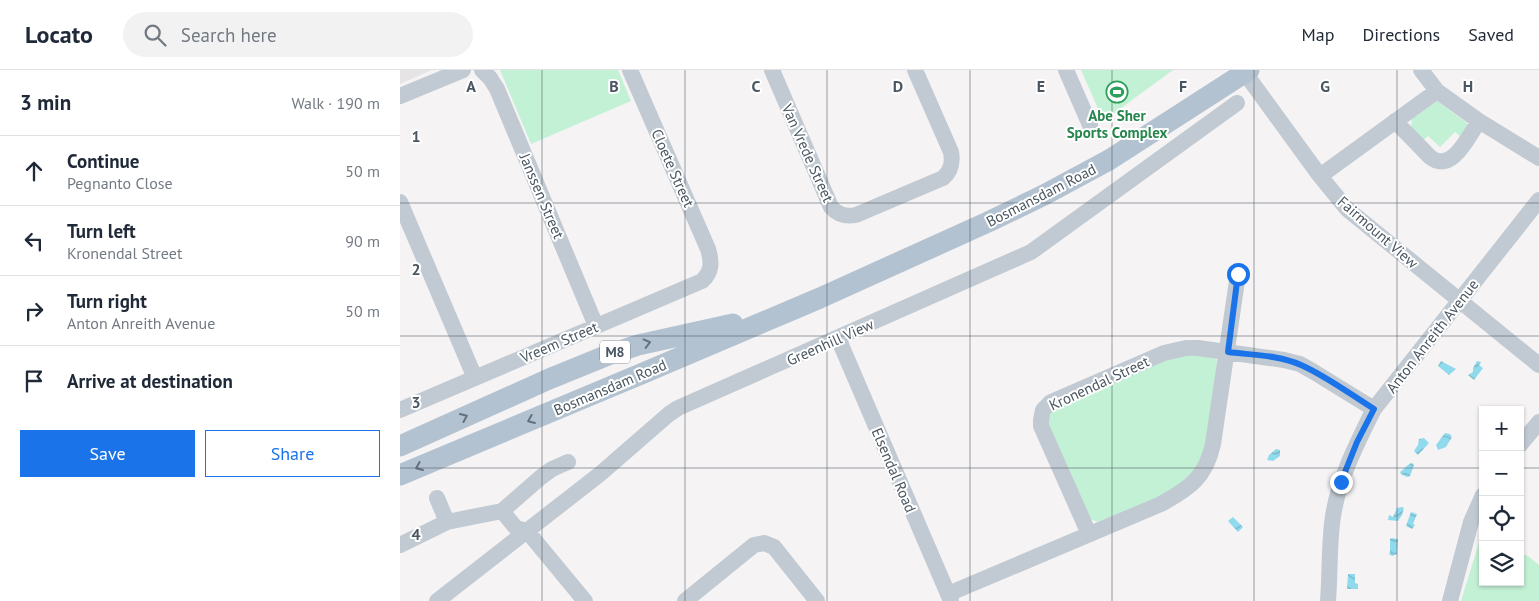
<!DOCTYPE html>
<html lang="en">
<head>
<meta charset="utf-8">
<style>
	:root { --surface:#fff; --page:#f2f2f3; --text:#1f2937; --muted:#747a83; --line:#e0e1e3; --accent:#1a73e8 }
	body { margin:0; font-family:"PT Sans",sans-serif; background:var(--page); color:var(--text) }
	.controls { position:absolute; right:15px; bottom:15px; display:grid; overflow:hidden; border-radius:0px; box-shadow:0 1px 4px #0004 }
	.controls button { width:45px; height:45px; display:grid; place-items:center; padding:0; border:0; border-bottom:1px solid var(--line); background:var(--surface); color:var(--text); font:25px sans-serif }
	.stop { position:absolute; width:15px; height:15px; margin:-11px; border:4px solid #1a73e8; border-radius:50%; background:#fff }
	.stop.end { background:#1a73e8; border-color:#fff; box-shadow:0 1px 5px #0008 }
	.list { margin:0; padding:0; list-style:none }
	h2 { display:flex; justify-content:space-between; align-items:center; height:65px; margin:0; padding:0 20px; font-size:21px }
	h2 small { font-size:16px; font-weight:400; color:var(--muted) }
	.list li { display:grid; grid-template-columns:32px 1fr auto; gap:15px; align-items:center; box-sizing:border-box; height:70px; padding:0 20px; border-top:1px solid var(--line) }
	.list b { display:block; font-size:19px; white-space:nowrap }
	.list p { margin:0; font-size:16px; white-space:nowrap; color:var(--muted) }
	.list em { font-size:16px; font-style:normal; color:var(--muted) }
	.actions { display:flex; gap:10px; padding:15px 20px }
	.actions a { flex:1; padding:11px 0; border:1px solid var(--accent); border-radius:0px; text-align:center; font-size:18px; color:var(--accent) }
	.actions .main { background:var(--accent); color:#fff }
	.icon { flex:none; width:28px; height:28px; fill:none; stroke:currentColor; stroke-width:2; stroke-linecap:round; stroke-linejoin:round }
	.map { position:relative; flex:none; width:1139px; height:531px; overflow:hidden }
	header { display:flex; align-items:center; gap:30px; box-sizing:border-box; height:70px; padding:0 25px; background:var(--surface); border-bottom:1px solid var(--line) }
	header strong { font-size:24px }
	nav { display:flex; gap:28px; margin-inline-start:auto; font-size:18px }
	.search { width:350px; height:45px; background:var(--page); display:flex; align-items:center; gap:12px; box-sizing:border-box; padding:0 18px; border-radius:28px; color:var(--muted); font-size:19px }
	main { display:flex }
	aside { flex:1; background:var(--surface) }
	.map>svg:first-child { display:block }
	.education { fill:#e6e4e5 }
	.park { fill:#c3f1d5 }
	.water { fill:url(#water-waves) }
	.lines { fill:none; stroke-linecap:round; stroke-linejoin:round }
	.minor { stroke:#c1cad2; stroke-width:16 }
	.major { stroke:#b3c2d1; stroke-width:21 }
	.oneway { stroke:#64717d }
	.route { stroke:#1a73e8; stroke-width:6 }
	.grid { fill:none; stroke:#4a5661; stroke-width:1; stroke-opacity:0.55 }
	.labels { text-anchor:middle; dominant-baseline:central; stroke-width:4; stroke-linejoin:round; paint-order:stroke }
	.shield { fill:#fff; stroke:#808990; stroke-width:1 }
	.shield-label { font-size:14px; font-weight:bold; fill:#4a5661 }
	.leisure-label { font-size:15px; font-weight:bold; fill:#27864d; stroke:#fff }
	.street-label { font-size:15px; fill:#4a5661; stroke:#fff }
	.grid-label { font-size:16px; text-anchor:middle; font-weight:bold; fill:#4a5661; stroke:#fff; stroke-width:4; stroke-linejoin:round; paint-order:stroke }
</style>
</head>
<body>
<header>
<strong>Locato</strong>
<div class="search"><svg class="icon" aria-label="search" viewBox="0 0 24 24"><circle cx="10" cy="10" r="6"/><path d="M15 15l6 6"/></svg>Search here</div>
<nav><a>Map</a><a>Directions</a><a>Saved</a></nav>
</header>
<main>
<aside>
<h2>3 min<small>Walk · 190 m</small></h2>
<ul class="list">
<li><svg class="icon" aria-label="ahead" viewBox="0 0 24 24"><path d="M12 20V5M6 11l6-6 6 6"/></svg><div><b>Continue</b><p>Pegnanto Close</p></div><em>50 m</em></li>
<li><svg class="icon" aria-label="left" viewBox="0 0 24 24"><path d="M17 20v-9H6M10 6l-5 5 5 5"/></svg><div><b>Turn left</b><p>Kronendal Street</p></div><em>90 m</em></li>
<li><svg class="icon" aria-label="right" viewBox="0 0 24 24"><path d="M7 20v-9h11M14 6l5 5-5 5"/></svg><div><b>Turn right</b><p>Anton Anreith Avenue</p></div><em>50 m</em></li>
<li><svg class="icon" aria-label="arrive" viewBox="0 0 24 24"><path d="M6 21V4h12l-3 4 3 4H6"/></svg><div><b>Arrive at destination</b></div></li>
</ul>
<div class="actions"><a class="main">Save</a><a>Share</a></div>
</aside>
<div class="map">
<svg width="1139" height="531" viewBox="0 0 1139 531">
	<defs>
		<pattern id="water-waves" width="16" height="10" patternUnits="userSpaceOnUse" patternTransform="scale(1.25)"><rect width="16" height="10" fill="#90daee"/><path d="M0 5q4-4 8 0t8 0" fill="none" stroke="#78b4c4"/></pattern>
	</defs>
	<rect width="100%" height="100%" fill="#f5f3f3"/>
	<path class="education" d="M0,0h32l-32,14z"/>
	<path class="park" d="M100,0h118l13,31 -100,43z
		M681,0h92l-64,47 -9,-4z
		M1037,31l30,22 1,3 -6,12 -7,-6 -15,15 -12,-11 -7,6 -10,-15 1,-8z
		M778,284l36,3 3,4 -10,89 -9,18 -29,25 -71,29 -8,-3 -43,-96 6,-16z
		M1081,466l2,1v45h37v-29l8,3 11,9v36h-78z"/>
	<path class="water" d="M1041,291l15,8 -7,6 -11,-9z
		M1077,291l4,1 -2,3 4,3 -9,12 -6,-5 5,-3v-4z
		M1045,363l5,1 2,3 -6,10 -8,3 -2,-5z
		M1024,368l5,5 -11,12 -4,-4 4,-6 1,-6z
		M876,379l4,1v6l-7,5 -6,-1 2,-5z
		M1012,393l2,2 -4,11 -3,1 -6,-3 -1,-2c5,-3 7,-8 12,-9z
		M1002,437l2,1 -2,7 -4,6 -10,-1 1,-5 4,2 4,-9z
		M1011,442l6,2 -4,10 2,1 -3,4 -6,-3z
		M833,447l10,10 -5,5 -10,-11z
		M992,468l6,1 -1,15 -5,2 -3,-2 1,-2v-13z
		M948,504h7v9l3,1v5h-11z"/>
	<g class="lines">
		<path class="minor" d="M82,0l8,8 7,11 99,237
			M372,0l59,137c7,8 14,10 25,8l87,-37c8,-7 10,-15 8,-26l-36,-82
			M666,0l24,55
			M1021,0l16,21 42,30 60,37
			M845,3l75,103 27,33 192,156
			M0,26l63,-26
			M995,51l35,36c22,17 38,-20 49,-36
			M920,106l117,-85
			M0,132l75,176
			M438,268l113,263
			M0,340l302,-129c10,-9 10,-19 6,-32l-78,-179
			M1120,375l19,-23
			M37,428l10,24
			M102,441l14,17 11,3 58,70
			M689,464l-48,-108v-6l2,-10 8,-8 113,-49 22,-5h12l86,12 16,4 14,8 60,37
			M0,475l47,-23 55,-11 39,-34 11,-8 16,-7
			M549,526l6,-5 206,-87c29,-16 45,-27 52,-60l25,-170
			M37,531l163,-127 69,-60 9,-6 353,-156 206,-149
			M285,531l69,-56 10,-2 10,4 43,54
			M928,531c2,-25 1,-51 4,-77 4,-40 24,-79 42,-115l165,-209
			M1050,531l21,-79 12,-27"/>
		<path class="major" d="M0,376l149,-67 59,-24 30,-10 95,-21
			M0,405l241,-101 179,-76 168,-76 56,-27 65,-35 140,-90"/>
	</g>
	<defs><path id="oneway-chevron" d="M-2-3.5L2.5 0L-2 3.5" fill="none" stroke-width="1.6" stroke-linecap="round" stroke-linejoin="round" transform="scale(1.25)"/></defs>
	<g class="oneway">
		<use href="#oneway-chevron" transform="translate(247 273) rotate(-14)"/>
		<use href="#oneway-chevron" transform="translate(64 347) rotate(-24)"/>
		<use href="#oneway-chevron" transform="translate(131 350) rotate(157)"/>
		<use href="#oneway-chevron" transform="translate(19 397) rotate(157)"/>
	</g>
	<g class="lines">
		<path class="route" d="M838,204l-10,78c23,3 51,3 73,13 25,11 49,29 73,44l-17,33 -16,40"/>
	</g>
	<path class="grid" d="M142,0v531M285,0v531M427,0v531M570,0v531M712,0v531M854,0v531M997,0v531M0,133h1139M0,266h1139M0,398h1083M1120,398h19"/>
	<defs>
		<g id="stadium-ring" transform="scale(1.125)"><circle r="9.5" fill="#fff" stroke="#2e9e5b" stroke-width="1.5"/><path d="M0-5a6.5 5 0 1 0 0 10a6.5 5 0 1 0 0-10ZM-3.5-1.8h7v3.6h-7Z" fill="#2e9e5b"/></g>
	</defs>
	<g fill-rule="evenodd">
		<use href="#stadium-ring" x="717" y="22"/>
	</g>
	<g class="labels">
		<rect class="shield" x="200" y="270.5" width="30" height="23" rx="4"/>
		<g class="shield-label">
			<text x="215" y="282">M8</text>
		</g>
		<g class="leisure-label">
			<text x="717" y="45">Abe Sher<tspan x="717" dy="17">Sports Complex</tspan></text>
		</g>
		<g class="street-label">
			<text transform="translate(408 83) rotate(66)">Van Vrede Street</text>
			<text transform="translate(273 98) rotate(66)">Cloete Street</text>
			<text transform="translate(641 125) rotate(-27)">Bosmansdam Road</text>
			<text transform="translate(142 126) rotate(67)">Janssen Street</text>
			<text transform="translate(978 162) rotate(41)">Fairmount View</text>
			<text transform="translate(1032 266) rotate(-52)">Anton Anreith Avenue</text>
			<text transform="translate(159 272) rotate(-23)">Vreem Street</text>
			<text transform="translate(430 272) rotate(-24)">Greenhill View</text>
			<text transform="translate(699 313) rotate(-25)">Kronendal Street</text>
			<text transform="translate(210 317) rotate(-23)">Bosmansdam Road</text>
			<text transform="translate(494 400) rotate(67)">Elsendal Road</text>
		</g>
	</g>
	<g class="grid-label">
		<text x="71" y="22">A</text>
		<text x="214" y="22">B</text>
		<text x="356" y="22">C</text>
		<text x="498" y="22">D</text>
		<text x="641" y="22">E</text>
		<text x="783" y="22">F</text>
		<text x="925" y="22">G</text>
		<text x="1068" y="22">H</text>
		<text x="16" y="72">1</text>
		<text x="16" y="205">2</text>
		<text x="16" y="338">3</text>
		<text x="16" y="470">4</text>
	</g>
</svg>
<div class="controls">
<button>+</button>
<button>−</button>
<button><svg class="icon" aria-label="locate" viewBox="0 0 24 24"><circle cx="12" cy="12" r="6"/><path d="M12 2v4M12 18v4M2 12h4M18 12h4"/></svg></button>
<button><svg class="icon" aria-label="layers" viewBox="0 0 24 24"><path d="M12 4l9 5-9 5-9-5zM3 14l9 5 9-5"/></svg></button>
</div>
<div class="stop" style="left:838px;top:204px"></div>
<div class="stop end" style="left:941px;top:412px"></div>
</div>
</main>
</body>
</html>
